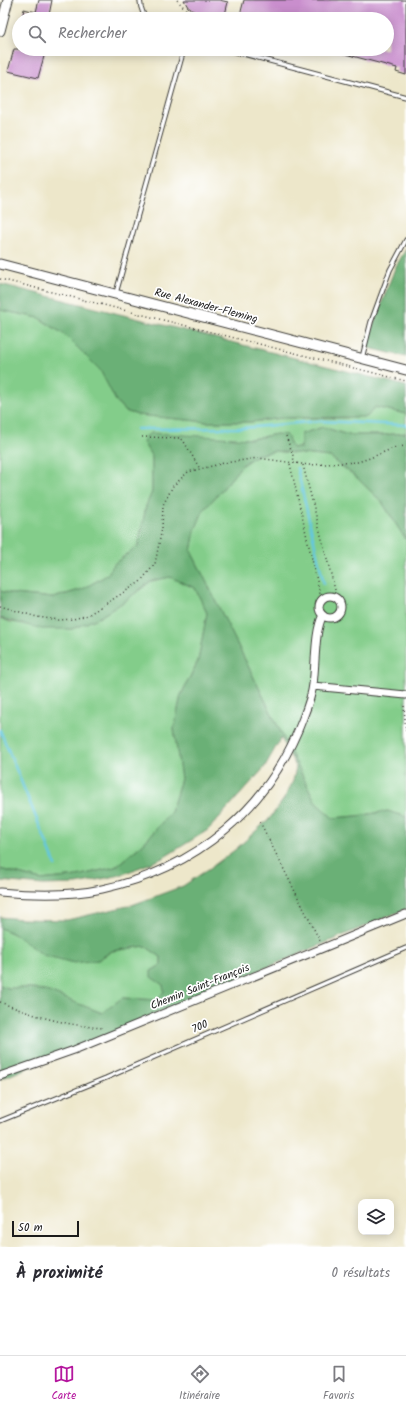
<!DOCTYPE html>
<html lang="fr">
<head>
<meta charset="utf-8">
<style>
	:root { --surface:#fff; --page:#f2f2f3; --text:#2b2b33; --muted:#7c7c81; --line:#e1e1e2; --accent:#b5179e }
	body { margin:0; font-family:Kalam,sans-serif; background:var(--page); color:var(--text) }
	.controls { position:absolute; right:12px; bottom:12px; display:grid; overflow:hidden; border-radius:8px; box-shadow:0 2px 10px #0003 }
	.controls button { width:36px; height:36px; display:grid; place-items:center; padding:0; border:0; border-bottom:1px solid var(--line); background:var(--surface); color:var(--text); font:20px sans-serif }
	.scale { position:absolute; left:12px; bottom:10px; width:67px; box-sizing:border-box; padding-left:4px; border:2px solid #1c1c1c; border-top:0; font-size:11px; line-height:14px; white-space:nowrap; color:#1c1c1c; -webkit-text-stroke:3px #fff; paint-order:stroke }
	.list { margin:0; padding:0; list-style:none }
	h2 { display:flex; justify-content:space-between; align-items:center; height:52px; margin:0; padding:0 16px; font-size:17px }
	h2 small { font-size:13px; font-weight:400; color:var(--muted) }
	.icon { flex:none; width:22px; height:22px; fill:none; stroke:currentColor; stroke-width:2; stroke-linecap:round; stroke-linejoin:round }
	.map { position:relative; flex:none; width:406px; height:1247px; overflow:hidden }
	.search { position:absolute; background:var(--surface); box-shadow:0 2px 10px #0003; left:12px; right:12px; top:12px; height:44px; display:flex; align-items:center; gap:10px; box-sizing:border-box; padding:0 14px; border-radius:22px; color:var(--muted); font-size:15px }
	.sheet { height:108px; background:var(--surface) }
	nav { display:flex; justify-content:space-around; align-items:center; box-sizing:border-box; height:56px; border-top:1px solid var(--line); background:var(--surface); font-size:11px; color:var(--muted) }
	nav a { display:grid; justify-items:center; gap:2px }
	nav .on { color:var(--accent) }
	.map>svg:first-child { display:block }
	.green { fill:#83cd8a; stroke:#507453 }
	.forest { fill:#6ab076; stroke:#436649 }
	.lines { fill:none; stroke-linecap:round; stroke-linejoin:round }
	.stream { stroke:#62c7e0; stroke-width:2.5 }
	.building { fill:#c98ecd }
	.service-casing { stroke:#3b3a36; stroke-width:5.5 }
	.minor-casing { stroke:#3b3a36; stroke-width:9 }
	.tertiary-casing { stroke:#3b3a36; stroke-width:11 }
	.path { stroke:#3b3a36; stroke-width:1.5; stroke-dasharray:1 3; stroke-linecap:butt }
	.service { stroke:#fff; stroke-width:3.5 }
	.minor { stroke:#fff; stroke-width:7 }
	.tertiary { stroke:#fff; stroke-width:9 }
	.labels { text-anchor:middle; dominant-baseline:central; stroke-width:3.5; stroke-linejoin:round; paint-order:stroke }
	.street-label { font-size:11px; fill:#1c1c1c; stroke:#fff }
</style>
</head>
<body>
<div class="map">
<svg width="406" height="1247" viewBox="0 0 406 1247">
	<rect width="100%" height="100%" fill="#fff"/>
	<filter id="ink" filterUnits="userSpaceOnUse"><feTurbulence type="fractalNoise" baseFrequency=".025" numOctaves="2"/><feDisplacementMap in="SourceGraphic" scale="8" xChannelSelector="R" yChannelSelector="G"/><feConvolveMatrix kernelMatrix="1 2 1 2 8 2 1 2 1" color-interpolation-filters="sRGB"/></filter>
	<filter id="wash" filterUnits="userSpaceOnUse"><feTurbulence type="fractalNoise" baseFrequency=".012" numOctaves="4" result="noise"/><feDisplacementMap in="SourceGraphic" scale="16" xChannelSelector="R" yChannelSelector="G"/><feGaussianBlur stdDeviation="0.9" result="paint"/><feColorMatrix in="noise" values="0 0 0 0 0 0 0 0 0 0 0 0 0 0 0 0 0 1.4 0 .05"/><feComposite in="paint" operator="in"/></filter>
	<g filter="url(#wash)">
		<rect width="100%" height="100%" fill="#ede7ca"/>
		<path class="green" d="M0,310l39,8 26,17 36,35 15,31 9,10 13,4 69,7h44l31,-4h65l27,-11 32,7v19l-25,2h-33l-25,-8 -22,7v14h-9l-15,-14 -26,5 -44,-2 -64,5 9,15v35l-6,14 -7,40 -24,17 -8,12 -24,14 -30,9 -39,-4 -14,-3z
			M275,451l55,6 26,20 26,25 24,38v277l-18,-6 -31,5 -24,2 -17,-15 -125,-252 4,-21 8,-19 23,-26 15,-19 15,-11z
			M170,577l25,11 12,25 -9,48 -17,34 -7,34 7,50 -10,33 -27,31 -29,24 -38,9 -36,4 -41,-11v-251l10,4 62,7 28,-12 25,-16 26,-20z
			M0,928l14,6 15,9 69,17 14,-9 33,-5 16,11v8l-10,6 12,14 1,6 -6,9 -36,-2 -19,15 -72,-25h-23l-8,-3z"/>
		<path class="forest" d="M406,249v108l-41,-10 30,-79z
			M0,284l406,102v28l-31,-7 -8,10 -85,1 -31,4h-44l-69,-7 -13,-4 -9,-10 -16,-31 -35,-35 -26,-17 -39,-8z
			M323,427l25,8h33l25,-2v107l-24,-38 -26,-25 -26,-20 -55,-6 -19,4 -15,11 -15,19 -23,26 -8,19 -4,21 125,252 17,15 24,-2 31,-5 18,6v92l-405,170 -1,-11v-83l8,3h23l18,4 53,21 20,-15 36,2 6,-9 -1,-6 -12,-8v-6l10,-6v-8l-16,-11 -33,5 -14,9 -24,3 -31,-8 -29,-21 -14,-6v-11l23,2 44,1 65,-15 51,-19 30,-20 23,-17 34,-31 14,-19 9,-18 3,-14 -15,-29 -17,30 -56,62 -45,28 -42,17 -44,9 -34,1 -43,-4v-12l41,11 36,-4 38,-9 29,-24 27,-31 10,-33 -7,-50 7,-34 17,-34 9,-48 -12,-25 -25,-11 -19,4 -26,20 -25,16 -28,12h-30l-42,-11v-27l14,3 39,4 30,-9 24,-14 8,-12 23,-17 8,-40 6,-14v-35l-9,-15 2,-5 6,-4 100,6 26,-5 10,1 5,13h9v-14z"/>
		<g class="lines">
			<path class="stream" d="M137,429l105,-1 77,-7 87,4
				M297,468l27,116
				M0,730l56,136"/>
		</g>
		<g id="blocks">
			<path class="building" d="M39,0h13l-3,15 5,1 -1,3h-31l2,-10 12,3z
				M184,0h35l9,2 -4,17h-19l-17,-12z
				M244,0h162v75l-10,-3 1,-4 -63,-17 1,-2h52v-30h-148z
				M14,49h32l-8,29 -30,-7z"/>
		</g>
	</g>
	<g filter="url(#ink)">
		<use href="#blocks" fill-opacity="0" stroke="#3b3a36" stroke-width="1"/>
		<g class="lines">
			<g class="service-casing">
				<path id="service" d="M140,0l1,7 4,12
					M225,49l181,48
					M116,293l68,-244
					M362,358l9,-36 19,-52 16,-30
					M0,1121l106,-43 300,-130"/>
			</g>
			<g class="minor-casing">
				<path id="minor" d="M319 607a11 11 0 1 1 22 0a11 11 0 1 1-22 0Z
					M313,686l93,9
					M0,892c33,3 70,4 102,-3 94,-20 167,-80 201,-171 4,-10 9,-23 10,-34 3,-20 1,-52 10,-69
					M0,1076l74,-26 332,-136"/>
			</g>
			<g class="tertiary-casing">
				<path id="tertiary" d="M0,31l8,-31
					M0,264l406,106"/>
			</g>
			<path class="path" d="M177,0l18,19
				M0,279l406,102
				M286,436c3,10 8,17 8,28
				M142,437l37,1 4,2 17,29
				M290,464l30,130
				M303,465l32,125
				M0,606l37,11 22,3 14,-1 15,-4 52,-33 15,-18 7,-36 1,-23 10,-19 15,-14 36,-9 34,-5 51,7 49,-3 12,-4 26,-11 10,-1
				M404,706l2,27
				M260,822l60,119
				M0,1002c33,14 69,24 104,26"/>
			<use href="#service" class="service"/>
			<use href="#minor" class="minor"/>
			<use href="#tertiary" class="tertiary"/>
		</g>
	</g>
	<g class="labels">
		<g class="street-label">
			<text transform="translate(206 306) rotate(15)">Rue Alexander-Fleming</text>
			<text transform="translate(200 987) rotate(-22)">Chemin Saint-François</text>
			<text transform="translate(200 1027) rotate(-23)">700</text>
		</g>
	</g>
</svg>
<div class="controls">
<button><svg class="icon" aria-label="layers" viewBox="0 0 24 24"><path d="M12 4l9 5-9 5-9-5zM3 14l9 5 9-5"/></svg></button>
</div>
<div class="scale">50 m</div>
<div class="search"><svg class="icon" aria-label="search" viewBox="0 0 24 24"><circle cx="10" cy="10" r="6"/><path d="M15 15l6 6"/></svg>Rechercher</div>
</div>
<section class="sheet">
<h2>À proximité<small>0 résultats</small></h2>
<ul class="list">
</ul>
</section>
<nav>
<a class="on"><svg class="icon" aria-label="map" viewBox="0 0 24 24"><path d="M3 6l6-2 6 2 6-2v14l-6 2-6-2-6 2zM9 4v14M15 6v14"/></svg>Carte</a>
<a><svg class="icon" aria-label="directions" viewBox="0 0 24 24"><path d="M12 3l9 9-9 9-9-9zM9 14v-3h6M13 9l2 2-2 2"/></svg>Itinéraire</a>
<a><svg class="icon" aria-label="saved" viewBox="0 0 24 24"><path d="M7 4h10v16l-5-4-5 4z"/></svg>Favoris</a>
</nav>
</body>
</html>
